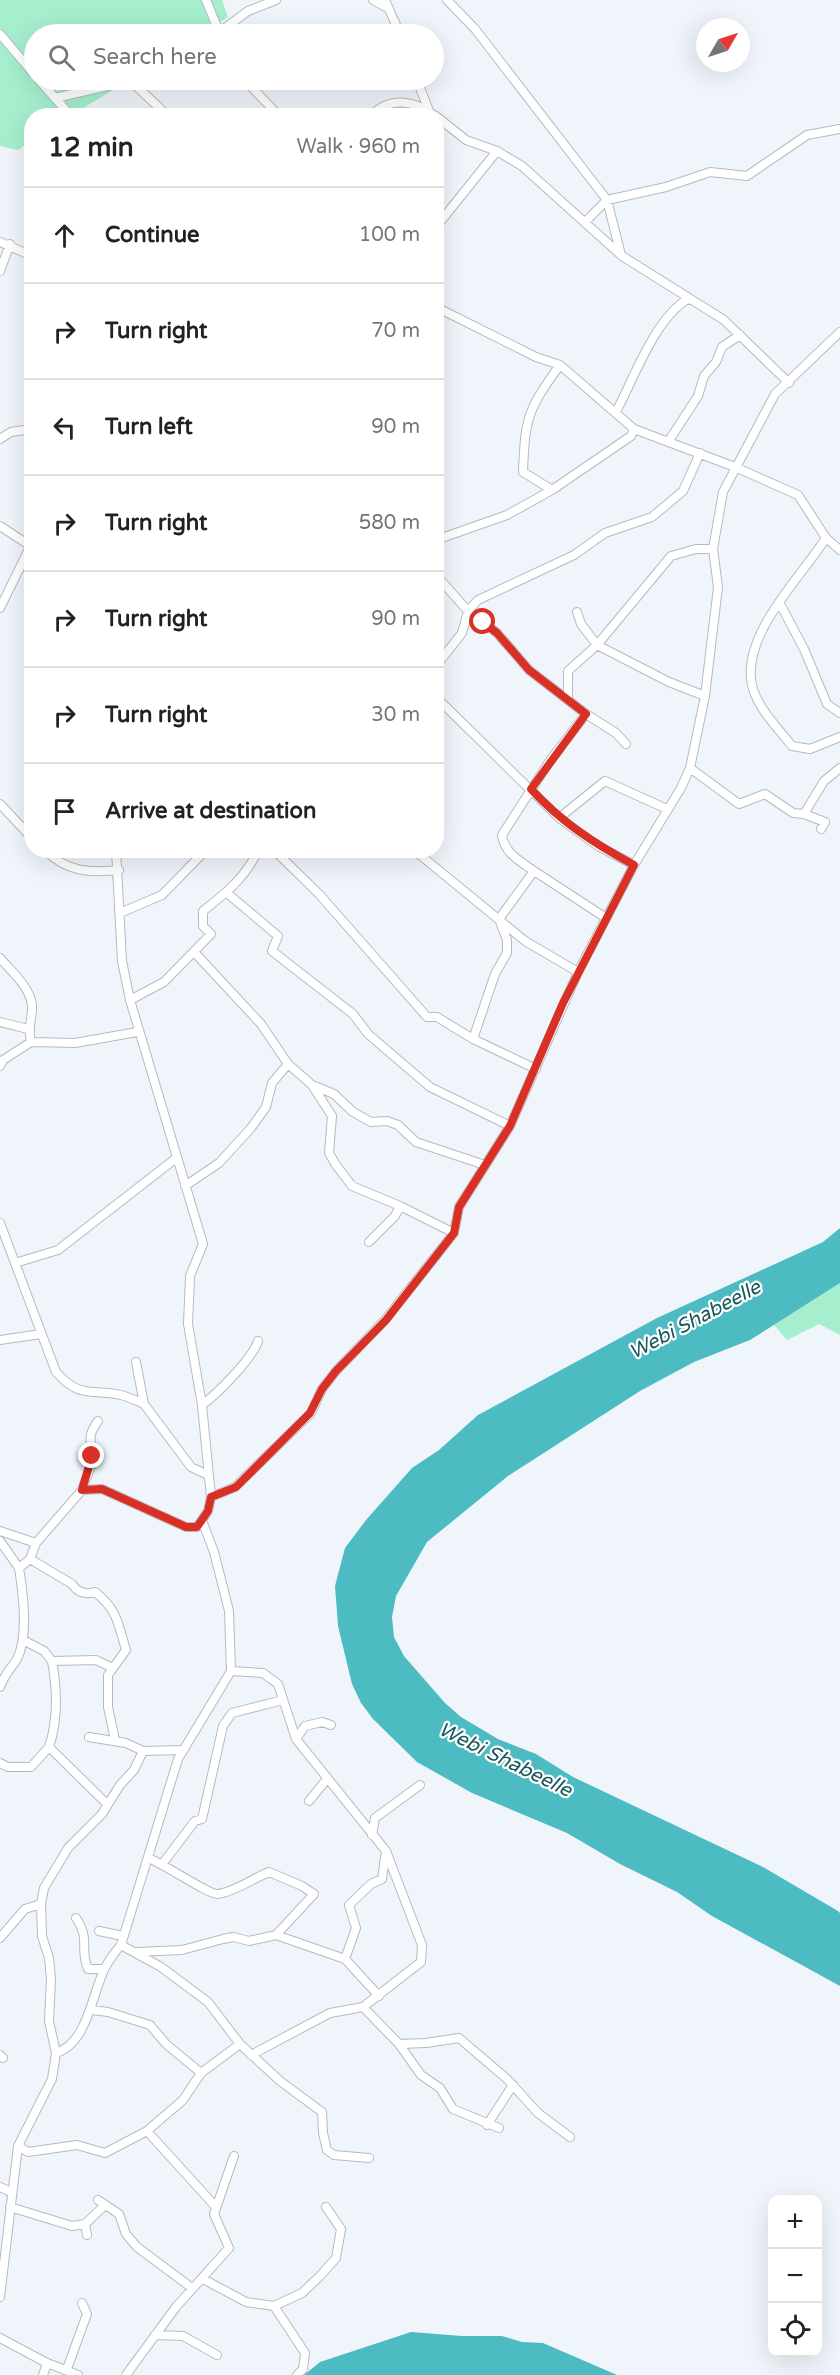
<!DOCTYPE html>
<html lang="en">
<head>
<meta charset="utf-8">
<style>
	:root { --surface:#fff; --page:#f2f2f2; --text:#222; --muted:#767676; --line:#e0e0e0 }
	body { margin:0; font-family:"Varela Round",sans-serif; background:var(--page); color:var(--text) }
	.controls { position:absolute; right:18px; bottom:18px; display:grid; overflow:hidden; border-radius:12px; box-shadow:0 6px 24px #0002 }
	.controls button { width:54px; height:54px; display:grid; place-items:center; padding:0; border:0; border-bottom:2px solid var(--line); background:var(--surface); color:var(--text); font:30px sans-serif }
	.compass { position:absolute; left:696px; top:18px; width:54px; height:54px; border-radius:50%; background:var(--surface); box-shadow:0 6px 24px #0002; rotate:51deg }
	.stop { position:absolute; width:18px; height:18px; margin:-14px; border:4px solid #d93025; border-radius:50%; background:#fff }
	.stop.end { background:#d93025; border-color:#fff; box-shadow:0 2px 6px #0008 }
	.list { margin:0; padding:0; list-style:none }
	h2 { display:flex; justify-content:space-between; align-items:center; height:78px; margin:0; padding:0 24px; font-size:26px }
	h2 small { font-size:20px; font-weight:400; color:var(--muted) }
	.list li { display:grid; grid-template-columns:39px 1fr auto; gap:18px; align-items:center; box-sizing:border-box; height:96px; padding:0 24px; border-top:2px solid var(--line) }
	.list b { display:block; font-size:22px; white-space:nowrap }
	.list em { font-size:20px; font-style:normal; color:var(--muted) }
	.icon { flex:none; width:33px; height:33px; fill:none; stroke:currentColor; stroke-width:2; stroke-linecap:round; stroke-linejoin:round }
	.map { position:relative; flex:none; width:840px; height:2375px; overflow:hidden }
	.search { position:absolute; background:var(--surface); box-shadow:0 6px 24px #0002; left:24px; top:24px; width:420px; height:66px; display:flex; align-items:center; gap:15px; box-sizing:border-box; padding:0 21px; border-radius:33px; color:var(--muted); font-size:22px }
	.panel { position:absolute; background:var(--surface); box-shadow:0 6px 24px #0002; left:24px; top:108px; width:420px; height:750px; border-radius:24px }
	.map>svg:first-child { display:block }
	.green { fill:#a5efce }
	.water { fill:#4cbbc2 }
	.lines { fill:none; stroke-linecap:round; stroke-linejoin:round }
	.street-casing { stroke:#b5bac1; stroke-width:10 }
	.street { stroke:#fff; stroke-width:8 }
	.route { stroke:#d93025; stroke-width:8 }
	.labels { text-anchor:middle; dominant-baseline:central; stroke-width:4.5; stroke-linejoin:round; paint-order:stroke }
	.water-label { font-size:20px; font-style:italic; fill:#18575b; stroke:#fff }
</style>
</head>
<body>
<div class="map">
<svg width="840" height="2375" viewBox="0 0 840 2375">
	<rect width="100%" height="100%" fill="#f0f5fc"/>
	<path class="green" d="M0,0h222l6,17 -28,17h-166v46h95l-57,35 -40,1 -1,25 -13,9 -18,-4z
		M840,1283v52l-21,-11 -32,16 -13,-15z"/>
	<path class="water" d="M840,1228v55l-90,57 -56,22 -54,29 -132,85 -81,66 -31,54 -4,21 2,20 10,19 41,47 16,14 37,22 38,15 37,23 190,90 75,44 2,2v73l-128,-70 -35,-24 -57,-28 -53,-31 -95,-40 -55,-31 -44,-43 -12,-16 -9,-19 -14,-58 -3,-40 10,-38 21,-28 46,-52 27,-18 39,-35 179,-97 166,-76z
		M411,2332l51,4h40l20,6 21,1 74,32h-313l16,-13z"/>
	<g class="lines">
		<g class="street-casing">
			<path id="street" d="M206,0l14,34
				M373,0l16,9
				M385,0l15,34
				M447,0l28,29 132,171 14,55
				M0,34l34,40
				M217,34l31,-23 28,-11
				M39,80l32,36
				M245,80l34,36
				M417,80l12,31
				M131,81l37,35
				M55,98l79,-18
				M371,116c18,-20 44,-16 64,0
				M436,116l30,24 31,11 25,15 100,90 102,64 65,63
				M585,222l22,-22 59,-13 44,-15 37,4 60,-41 33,-6
				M436,227l61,-76
				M0,242l32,14
				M0,271l10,-27
				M436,307l100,50 24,8 74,64 101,38 63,28 28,43 14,12
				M616,412c18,-34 39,-94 72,-113
				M0,439l11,-7 21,-3
				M668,442l30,-46 6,-20 12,-14 6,-15 18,-12
				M552,490l-29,-18c2,-55 5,-63 37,-107
				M0,526l32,21
				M826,538c-25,39 -80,92 -75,141 2,25 27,49 41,67l18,3 30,-12
				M436,540l71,-25 45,-25 79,-54 3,-7
				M436,575l32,36 29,22 32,37 57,44 30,19 10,11
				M779,602l25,47 23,55 13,9
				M0,608l30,-61
				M577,612l4,12 16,21 72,37 36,14
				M436,666l26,-33 6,-22 10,-11 96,-45 31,-22 47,-16 31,-26 17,-38
				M436,697l123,121 39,28 36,19
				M568,699v-28l29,-26 74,-89 25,-7h17
				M690,768l49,36 26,-10 28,19 11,1 21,8 -4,7
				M0,804l32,34
				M804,814l20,-33 16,-13
				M559,818l46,-37 62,28
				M45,850c22,22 44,23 74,20
				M116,850l6,111 8,39 73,244 -13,32 -2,48 14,81 9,92
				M274,850l45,44 108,123h10l36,22 63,30
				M414,850l111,91 53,31
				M534,871l72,47
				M227,893l51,43 -6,15 81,63 15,20 62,53 80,39
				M120,913l42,-18 44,-45
				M195,953l66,71 27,40 24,21 22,9 19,18 18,10 16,-1 11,4 18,17 69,23
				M0,958c11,13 30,29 32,47 1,14 -5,20 -1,37
				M130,1000l34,-18 47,-48 -8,-8v-15c22,-17 44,-35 55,-61
				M0,1022l28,7
				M473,1039l22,-65 12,-21v-13l-8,-21 35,-48c-14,-10 -30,-18 -32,-36l49,-76 35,-45
				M0,1066l3,-6 28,-18 44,1 62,-11
				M312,1085l20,31 -3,37 7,12 16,21 48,20 -5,10 -26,26
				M185,1186l34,-23 32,-35 15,-21 6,-24 16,-19
				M400,1206l54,27
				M0,1223l56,149c25,28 35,16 65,23 8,2 16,6 23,9
				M15,1263l43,-13 117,-91
				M0,1340l41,-6
				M136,1362l8,42 47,63 17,8
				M202,1405c15,-11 51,-47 56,-64
				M82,1490c3,-10 10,-22 10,-33 0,-18 -6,-19 6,-36
				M0,1531l36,12 46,-53 20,-1 84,38h11l11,-16 3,-14 24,-10 76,-74 11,-24 14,-18 49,-51 69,-87 5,-26 51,-81 68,-154 56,-107 47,-77 9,-20 15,-72 13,-109 -5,-38 10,-57 52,-98 65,-62
				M0,1541l19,27
				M30,1559l42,25c5,8 13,11 23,8 23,18 23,32 31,58l-18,25v32l7,33
				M23,1640l21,11 8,10 44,-1 17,8
				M231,1671l32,2 15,11 18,55 90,112 36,94 -1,17 -58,45 -33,6 -79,42
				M0,1687c5,-14 11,-18 17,-28 12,-23 6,-66 2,-91l11,-9 6,-16
				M89,1737l37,6 17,8 39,-1
				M296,1739l9,-13 17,-4 9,3
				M49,1747c9,-27 8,-59 3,-86
				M0,1763l8,4h23l18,-20 58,57
				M309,1801l18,-22
				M372,1835l3,-17 45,-33
				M163,1863l32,-42 7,-2 21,-93 9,-13 51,-13
				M76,1918c15,22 3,30 12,51h16
				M99,1931l24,5
				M276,1935l69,24 34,37
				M0,1938l25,-29 16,-5
				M121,1945l40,22 47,35 32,42 40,37 42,31 1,21 4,17 7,5 35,3
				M137,1952l45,-2 41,-11 10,-2 16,4 27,-6 38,-41 -12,-8 -33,-14c-15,6 -35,20 -51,22 -9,1 -55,-31 -70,-36
				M345,1959l11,-31 -7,-23 22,-21 11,-5 4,-28
				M363,2007l36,37 22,31 19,13 13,21 46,19
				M92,2010l16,2 42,13 16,19 35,29
				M399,2044l27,-1 33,-5 48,41 31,34 32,24
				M56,2053c32,-10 36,-60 49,-85 4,-8 10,-16 16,-23l57,-186 53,-88 -2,-60 -15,-59 -11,-29 -4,3
				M0,2055l3,3
				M487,2125l26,-40
				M147,2131l68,75
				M18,2146l10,6 49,-7 28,8 42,-22 36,-31 18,-27 39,-29
				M0,2187l11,5
				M98,2200l21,14 7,20 11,13 55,41
				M10,2207l62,19 13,-2 20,-19
				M85,2224l2,11
				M203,2279l43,23 28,4 28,-13 18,-17 16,-18 5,-29 -15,-22
				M0,2297l18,-151 34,-67 4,-26 -7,-32 2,-42 -2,-21 -7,-22 -1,-32 3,-16 24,-40 34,-34 18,-29 14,-15 9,-19
				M274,2306l31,47 -2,16 -6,6
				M155,2335l28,1 34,19
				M0,2338l47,25 31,12
				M67,2369l20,-55 -5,-11
				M43,2375l4,-12
				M126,2375l50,-68 53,-59 -15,-34 20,-58"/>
		</g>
		<use href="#street" class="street"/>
	</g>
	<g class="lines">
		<path class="route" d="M92,1456l-10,34 20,-1 84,38h11l11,-16 3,-14 25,-10 74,-74 12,-24 14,-18 50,-51 68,-87 5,-26 51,-81 53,-123 71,-138c-39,-21 -73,-43 -103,-76l55,-75 -57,-44 -32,-37 -14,-11"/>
	</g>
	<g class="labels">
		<g class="water-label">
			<text transform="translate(695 1320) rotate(-28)">Webi Shabeelle</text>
			<text transform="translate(505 1760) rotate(26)">Webi Shabeelle</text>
		</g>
	</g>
</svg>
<div class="controls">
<button>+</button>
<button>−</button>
<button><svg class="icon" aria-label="locate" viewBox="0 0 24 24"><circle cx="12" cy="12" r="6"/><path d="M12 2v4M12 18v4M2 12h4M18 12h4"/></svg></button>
</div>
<svg class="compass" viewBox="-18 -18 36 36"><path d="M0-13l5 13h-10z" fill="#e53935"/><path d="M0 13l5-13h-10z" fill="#767676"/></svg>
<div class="stop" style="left:483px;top:622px"></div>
<div class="stop end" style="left:92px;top:1456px"></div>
<div class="search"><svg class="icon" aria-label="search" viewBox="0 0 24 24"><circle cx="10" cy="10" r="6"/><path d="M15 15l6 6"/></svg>Search here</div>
<section class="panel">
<h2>12 min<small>Walk · 960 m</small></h2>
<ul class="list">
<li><svg class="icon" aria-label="ahead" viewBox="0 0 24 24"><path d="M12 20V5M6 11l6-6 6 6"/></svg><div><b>Continue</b></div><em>100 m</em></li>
<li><svg class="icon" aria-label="right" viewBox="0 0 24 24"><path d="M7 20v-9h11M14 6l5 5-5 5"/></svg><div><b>Turn right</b></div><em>70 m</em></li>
<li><svg class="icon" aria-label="left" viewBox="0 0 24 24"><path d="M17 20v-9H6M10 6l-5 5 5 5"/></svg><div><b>Turn left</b></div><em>90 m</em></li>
<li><svg class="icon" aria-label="right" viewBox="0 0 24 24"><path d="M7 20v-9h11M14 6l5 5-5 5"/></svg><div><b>Turn right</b></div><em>580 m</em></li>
<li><svg class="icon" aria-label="right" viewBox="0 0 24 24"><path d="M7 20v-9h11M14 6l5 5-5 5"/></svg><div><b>Turn right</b></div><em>90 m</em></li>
<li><svg class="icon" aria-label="right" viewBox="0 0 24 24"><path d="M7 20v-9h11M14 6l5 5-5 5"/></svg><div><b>Turn right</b></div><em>30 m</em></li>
<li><svg class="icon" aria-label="arrive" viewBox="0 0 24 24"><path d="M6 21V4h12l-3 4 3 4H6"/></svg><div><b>Arrive at destination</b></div></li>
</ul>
</section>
</div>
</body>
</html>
